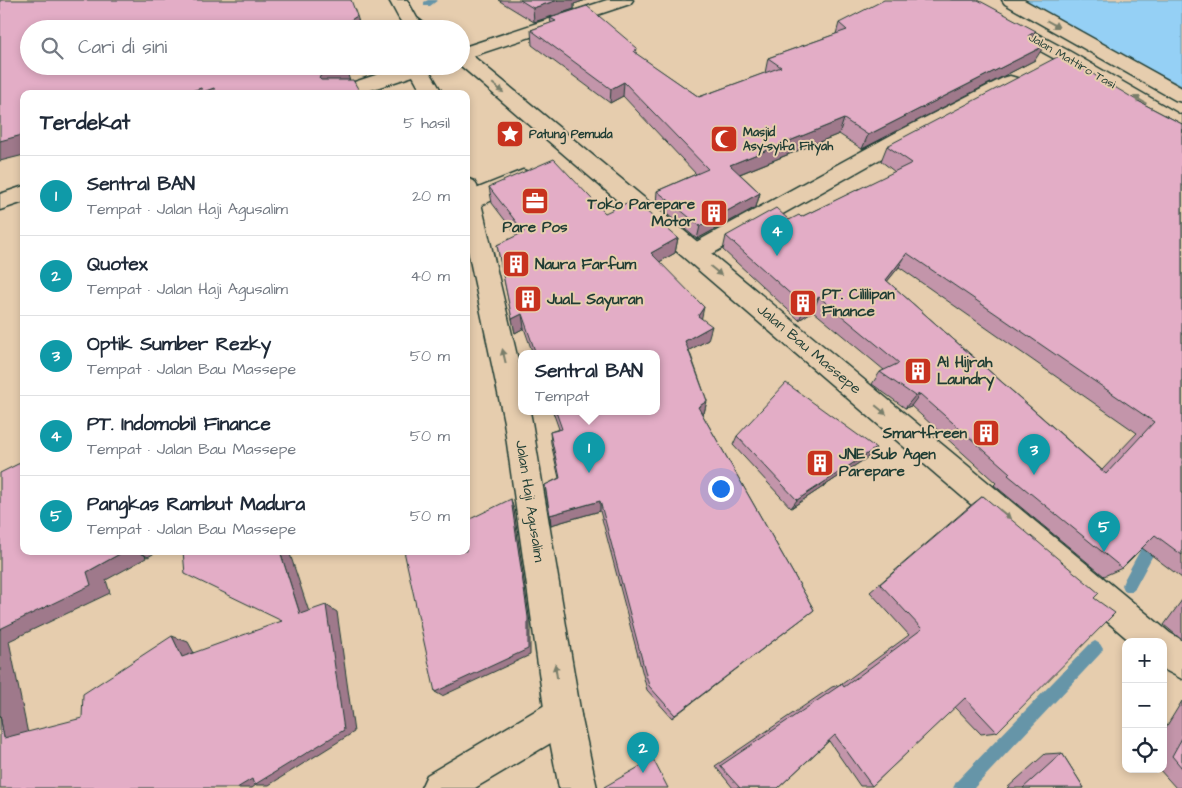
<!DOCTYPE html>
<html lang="id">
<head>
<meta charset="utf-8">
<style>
	:root { --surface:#fff; --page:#f6f6f7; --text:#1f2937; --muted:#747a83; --line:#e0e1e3; --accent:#0f766e }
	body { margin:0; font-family:"Architects Daughter",sans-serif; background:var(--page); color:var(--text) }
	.controls { position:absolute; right:15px; bottom:15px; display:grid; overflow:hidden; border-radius:10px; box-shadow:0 2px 8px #0003 }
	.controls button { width:45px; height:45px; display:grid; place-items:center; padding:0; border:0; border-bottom:1px solid var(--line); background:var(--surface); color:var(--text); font:25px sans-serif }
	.you { position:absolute; left:720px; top:488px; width:18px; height:18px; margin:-12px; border:4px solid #fff; border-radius:50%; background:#1a73e8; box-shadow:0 0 0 8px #1a73e833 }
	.badge { display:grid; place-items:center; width:32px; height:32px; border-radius:50%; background:var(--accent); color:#fff; font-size:16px; font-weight:700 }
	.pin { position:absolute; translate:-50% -41px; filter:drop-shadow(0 1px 2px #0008) }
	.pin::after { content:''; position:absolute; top:26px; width:18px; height:15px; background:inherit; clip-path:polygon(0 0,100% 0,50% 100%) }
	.popup { position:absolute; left:518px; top:350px; width:142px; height:65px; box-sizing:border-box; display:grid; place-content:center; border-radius:10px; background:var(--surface); filter:drop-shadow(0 1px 4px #0005); font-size:16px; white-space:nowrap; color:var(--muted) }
	.popup b { font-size:19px; color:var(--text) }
	.popup::after { content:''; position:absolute; left:50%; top:100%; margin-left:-10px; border:10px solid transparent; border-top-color:var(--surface) }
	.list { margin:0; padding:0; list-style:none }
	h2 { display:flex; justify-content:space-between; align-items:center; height:65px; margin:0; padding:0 20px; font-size:21px }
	h2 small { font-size:16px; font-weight:400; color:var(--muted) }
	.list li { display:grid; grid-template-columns:32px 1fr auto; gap:15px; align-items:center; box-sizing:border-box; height:80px; padding:0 20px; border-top:1px solid var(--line) }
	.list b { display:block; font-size:19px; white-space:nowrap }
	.list p { margin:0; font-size:16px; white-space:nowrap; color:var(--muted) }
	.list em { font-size:16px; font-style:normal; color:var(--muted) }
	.icon { flex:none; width:28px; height:28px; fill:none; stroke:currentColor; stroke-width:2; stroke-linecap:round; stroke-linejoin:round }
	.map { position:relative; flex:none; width:1182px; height:788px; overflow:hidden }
	.search { position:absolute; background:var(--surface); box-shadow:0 2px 8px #0003; left:20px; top:20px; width:450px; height:55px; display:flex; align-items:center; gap:12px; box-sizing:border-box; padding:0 18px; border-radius:28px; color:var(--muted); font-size:19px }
	.panel { position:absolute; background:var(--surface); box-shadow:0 2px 8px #0003; left:20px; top:90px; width:450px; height:465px; border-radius:10px }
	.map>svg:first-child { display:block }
	.water { fill:#95d0f5; stroke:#6695a8 }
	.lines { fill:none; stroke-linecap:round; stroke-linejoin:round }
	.stream { fill:#6695a8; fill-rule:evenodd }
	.minor-casing { stroke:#1f3d34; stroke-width:3 }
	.tertiary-casing { stroke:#1f3d34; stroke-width:3 }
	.secondary-casing { stroke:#1f3d34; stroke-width:3 }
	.trunk-casing { stroke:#1f3d34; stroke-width:3 }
	.minor { fill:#e6cdae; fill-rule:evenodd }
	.tertiary { fill:#e6cdae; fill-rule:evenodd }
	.secondary { fill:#e6cdae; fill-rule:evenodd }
	.trunk { fill:#e6cdae; fill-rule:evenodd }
	.wall { fill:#c395aa; stroke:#1f3d34; fill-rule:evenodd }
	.shaded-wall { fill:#9f798b; stroke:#1f3d34 }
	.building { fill:#e3adc6; stroke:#1f3d34; fill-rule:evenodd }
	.oneway { fill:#797e6b }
	.labels { text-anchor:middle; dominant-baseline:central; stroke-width:4; stroke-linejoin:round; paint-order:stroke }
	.far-street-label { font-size:12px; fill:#1f3d34; stroke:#e6cdae }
	.far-poi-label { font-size:12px; font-weight:bold; fill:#1f3d34; stroke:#e6cdae; text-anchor:start }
	.poi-label { font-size:15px; font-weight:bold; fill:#1f3d34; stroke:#e6cdae; text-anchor:start }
	.street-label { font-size:15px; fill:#1f3d34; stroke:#e6cdae }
</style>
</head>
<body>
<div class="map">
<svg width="1182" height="788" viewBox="0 0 1182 788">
	<rect width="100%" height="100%" fill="#e6cdae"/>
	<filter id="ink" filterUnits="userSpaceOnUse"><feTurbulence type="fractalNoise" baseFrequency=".02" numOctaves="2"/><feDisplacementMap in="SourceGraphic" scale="10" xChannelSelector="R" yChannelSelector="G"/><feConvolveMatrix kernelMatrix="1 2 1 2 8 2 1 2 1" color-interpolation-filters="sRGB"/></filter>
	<g filter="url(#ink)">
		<path class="water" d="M1017,0h165v86l-154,-80z"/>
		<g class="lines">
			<path class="stream" d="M428,0h10l-8,6h-6v-4z
				M1154,532l5,2 2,5 -2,5 -25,46 -5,2 -5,-2 -2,-5 2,-5 25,-46z
				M1095,641l5,3 3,5 -3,5 -126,134h-21l3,-6 134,-138z"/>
			<g class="minor-casing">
				<path id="minor" d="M1010,76l7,2 3,4 -3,4 -110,58 -204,115 -8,3 -8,-3 -4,-6 4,-6 206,-113 110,-56z
					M563,697l13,5 5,13 -5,13 -101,60h-54l6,-13 123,-73z"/>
			</g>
			<g class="tertiary-casing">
				<path id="tertiary" d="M607,0h26l-3,4 -169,56v-12z
					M403,66h29l-3,4 14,24h-20l-10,-18 -55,18h-31l3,-4z
					M466,178l8,3 3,5 45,191v35h8l2,10 49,293 16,73h-38l-14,-73 -41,-293 -38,-181z
					M24,186v16l-24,8v-16z"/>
			</g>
			<g class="secondary-casing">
				<path id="secondary" d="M952,0h22l95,51 113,65v16l-7,-2 -120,-71 -100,-55z
					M1002,0h22l158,88v14l-7,-2 -170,-96z"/>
			</g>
			<g class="trunk-casing">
				<path id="trunk" d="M389,0h18l10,18 14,11c-32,0 -27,-3 -42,-29z
					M461,50l7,2 702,581 12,7v39l-19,-10v-27h-32l-670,-576z
					M523,170l8,3 3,5 -3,5 -54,24 -11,1v-15z"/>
			</g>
			<use href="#minor" class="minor"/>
			<use href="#tertiary" class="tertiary"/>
			<use href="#secondary" class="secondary"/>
			<use href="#trunk" class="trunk"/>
		</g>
		<path class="wall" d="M498,0h88l-12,4v5l-40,13z
			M550,18l87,30 -1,6 63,43 66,-24 3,-15 68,-24 3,-11 193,16 3,21 -173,89 -23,-15 -99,40 20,19 -4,14 -59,32 -41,-34 1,-14 39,-17 -73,-78 -13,7 -78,-58 -1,-15 20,-7z
			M1138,101l44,23v454l-40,-30 -20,20 -18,8 -110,-91 2,-2 -85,-77 -6,2 -33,-24 8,-12 4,-2 -71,-59 -14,9 -76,-70 3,-14 75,-19 94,-45 -14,-11 6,-15zM899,267l238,166 -35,37 -215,-189z
			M489,187l116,26 73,25 -3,15 -16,9 43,57 6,21 -19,10 18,51 -3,12 -2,1 112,196 -142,108 -25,-28 -47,-179 -49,14 -6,-40 14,-7 -8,-35 -1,-11 9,-3 -6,-17h103v-58h-123l-9,-26 -9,5 -18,-88 20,-9 -25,-33z
			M737,436l139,12 -8,9 -77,51 -58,-63z
			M983,496l111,102 -97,134 -16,2 -26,-27 -83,79h-12l-31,-45 -51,47h-45l-18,-22 117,-79 10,-3 67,-49 -39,-43 100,-86z
			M1182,600v40l-18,-15z
			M1182,701v87h-6l-17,-19h4v-37z
			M1062,753l22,35h-77l38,-34z"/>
		<path class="shaded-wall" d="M558,0h28l-12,4v5l-40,13 -1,-14z
			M357,16l4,13h-24z
			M1036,31l-8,15v-10z
			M1044,46l-9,14 -173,89 6,-14z
			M341,66h4l5,15 -21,7 -10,-10 4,-6z
			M624,82l-1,14 -13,7 1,-14z
			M201,88h13l4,6h-36z
			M844,119l-5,15 -112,45 3,-14z
			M24,130v25l-24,6v-20z
			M760,193l-4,14 -59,32 3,-13z
			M678,238l-3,15 -26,15 2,-15z
			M907,253l-8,14 -21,26 8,-13z
			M819,297l-6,14 -14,9 6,-13z
			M704,307l-3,14 -3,-5z
			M522,314l2,14 -9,5 -3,-14z
			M712,326l-4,14 -26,14 3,-13z
			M920,394l-9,12 -6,2 10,-12z
			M707,401l-3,12 -9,7 3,-13z
			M876,448l-8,9 -77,51 6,-8z
			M511,499l3,11 16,113v32l-88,41 -7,-4z
			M600,501v10l-49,14 -1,-10z
			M125,551h12l8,4 1,3 -40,22 4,13 -101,48 20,98 -25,-1 -4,-23v-86l87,-57z
			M137,551h21l-10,6z
			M280,551h9l23,70 -12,-7z
			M326,605l11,7 17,120 -85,53h-13l-4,3h-15z
			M172,636l16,6 11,20 -17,-5z"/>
		<path class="building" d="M0,0h351l6,16 -20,13h-308v37h312l-18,6 -4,6 2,2h32l8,14h-144l-3,-6 -11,4 -2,-4 -19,6h-158v36l-2,1v4l-22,6z
			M520,0h38l-25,8z
			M884,0h94l58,31 -8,5 16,10 -176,89 -24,-16 -114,46 30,28 -60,33 -43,-35 51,-22 -84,-87 -13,7 -80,-59 25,-9 -6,-3 37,-12 50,42 -3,4 65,45 82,-30 -13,-9 79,-28 -8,-7z
			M1061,55l77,46 44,23v431l-27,-20 -33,33 -114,-93 2,-2 -90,-79 -5,2 -35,-24 19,-9 -80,-66 -14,10 -79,-71 50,-28 13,12 10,-5 2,2 111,-54 -25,-17zM907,253l247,169 -48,52 -220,-194z
			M554,159l51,54 28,-13 45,38 -27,15 53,54 -6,9 14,10 -27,15 22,60 -9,6 116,203 -139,105 -26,-29 -49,-185 -50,14 -5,-30 15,-7 -10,-46 12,-3 -6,-17h100v-58h-120l-14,-40 -10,5 -15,-74 27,-13 -35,-45z
			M786,383l90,65 -79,52 -60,-64z
			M24,461v90h101l-38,21 4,13 -91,44v-156z
			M983,496l116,97 -5,5 21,15 -118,119 -32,-34 -93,88 -37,-51 -57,53h-38l-20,-22 122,-82 2,3 78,-58 -42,-45z
			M511,499l17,118v32l-93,43 -31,-141h62v-30z
			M183,551h97l20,63 26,-9 18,125 -90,55 -2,-6 -15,9h-237v-73l4,23 78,-20 1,-24 89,-58 10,21 100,-36 -97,-47z
			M1182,738v30l-10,-12z
			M1062,753l22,35h-61z
			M653,759l15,29h-64v-1z"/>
		<defs><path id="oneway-solid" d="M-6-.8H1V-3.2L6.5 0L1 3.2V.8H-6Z" transform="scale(1.25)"/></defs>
		<g class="oneway">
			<use href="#oneway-solid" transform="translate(1053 24) rotate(29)"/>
			<use href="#oneway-solid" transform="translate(498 88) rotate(40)"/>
			<use href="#oneway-solid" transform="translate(1140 100) rotate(-150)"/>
			<use href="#oneway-solid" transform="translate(716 271) rotate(40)"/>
			<use href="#oneway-solid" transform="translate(504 356) rotate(-103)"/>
			<use href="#oneway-solid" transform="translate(881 410) rotate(40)"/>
			<use href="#oneway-solid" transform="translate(1005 514) rotate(40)"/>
			<use href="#oneway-solid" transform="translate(556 671) rotate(-99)"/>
		</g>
	</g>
	<defs>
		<g id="sight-square" transform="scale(1.4375)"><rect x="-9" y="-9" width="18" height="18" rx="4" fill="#c8321e" stroke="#e6cdae"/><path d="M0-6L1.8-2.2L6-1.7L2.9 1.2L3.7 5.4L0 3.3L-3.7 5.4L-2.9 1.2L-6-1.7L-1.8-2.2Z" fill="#fff"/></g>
		<g id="mosque-square" transform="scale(1.4375)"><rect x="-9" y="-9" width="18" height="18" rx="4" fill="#c8321e" stroke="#e6cdae"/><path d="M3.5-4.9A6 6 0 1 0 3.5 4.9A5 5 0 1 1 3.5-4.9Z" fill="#fff"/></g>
		<g id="office-square" transform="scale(1.4375)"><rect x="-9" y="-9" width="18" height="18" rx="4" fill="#c8321e" stroke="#e6cdae"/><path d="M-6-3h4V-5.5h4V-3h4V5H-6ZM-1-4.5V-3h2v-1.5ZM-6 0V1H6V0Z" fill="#fff"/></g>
		<g id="building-square" transform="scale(1.4375)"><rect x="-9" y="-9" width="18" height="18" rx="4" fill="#c8321e" stroke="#e6cdae"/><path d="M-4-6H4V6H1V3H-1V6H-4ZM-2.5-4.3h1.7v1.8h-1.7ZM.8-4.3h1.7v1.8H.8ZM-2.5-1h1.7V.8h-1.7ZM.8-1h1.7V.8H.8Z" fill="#fff"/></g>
	</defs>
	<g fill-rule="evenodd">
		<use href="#sight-square" x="510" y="134"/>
		<use href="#mosque-square" x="724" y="139"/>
		<use href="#office-square" x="535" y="201"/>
		<use href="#building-square" x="714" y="213"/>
		<use href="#building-square" x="516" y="264"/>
		<use href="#building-square" x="528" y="299"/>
		<use href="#building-square" x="803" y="303"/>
		<use href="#building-square" x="918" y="371"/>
		<use href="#building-square" x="986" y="433"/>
		<use href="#building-square" x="820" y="463"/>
	</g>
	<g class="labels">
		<g class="far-street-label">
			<text transform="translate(1072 61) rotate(30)">Jalan Mattiro Tasi</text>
		</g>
		<g class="far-poi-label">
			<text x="743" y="132">Masjid<tspan x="743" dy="14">Asy-syifa Fityah</tspan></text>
			<text x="529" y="134">Patung Pemuda</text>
		</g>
		<g class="poi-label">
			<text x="695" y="204" text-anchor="end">Toko Parepare<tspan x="695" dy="17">Motor</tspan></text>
			<text x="535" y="227" text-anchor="middle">Pare Pos</text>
			<text x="535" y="264">Naura Farfum</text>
			<text x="822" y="294">PT. Cililipan<tspan x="822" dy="17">Finance</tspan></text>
			<text x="547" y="299">JuaL Sayuran</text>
			<text x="937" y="362">Al Hijrah<tspan x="937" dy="17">Laundry</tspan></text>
			<text x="967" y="433" text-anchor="end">Smartfreen</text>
			<text x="839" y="454">JNE Sub Agen<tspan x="839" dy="17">Parepare</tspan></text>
		</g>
		<g class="street-label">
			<text transform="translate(809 349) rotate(40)">Jalan Bau Massepe</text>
			<text transform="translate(530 501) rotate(81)">Jalan Haji Agusalim</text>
		</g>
	</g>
</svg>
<div class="controls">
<button>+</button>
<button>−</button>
<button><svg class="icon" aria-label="locate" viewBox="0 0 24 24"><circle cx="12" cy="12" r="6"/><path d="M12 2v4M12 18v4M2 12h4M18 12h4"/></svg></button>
</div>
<div class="you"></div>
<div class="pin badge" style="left:589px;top:473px;background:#0f9aa8">1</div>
<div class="popup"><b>Sentral BAN</b>Tempat</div>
<div class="pin badge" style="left:643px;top:773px;background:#0f9aa8">2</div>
<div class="pin badge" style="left:1034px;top:475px;background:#0f9aa8">3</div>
<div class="pin badge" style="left:777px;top:256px;background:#0f9aa8">4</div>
<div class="pin badge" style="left:1104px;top:552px;background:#0f9aa8">5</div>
<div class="search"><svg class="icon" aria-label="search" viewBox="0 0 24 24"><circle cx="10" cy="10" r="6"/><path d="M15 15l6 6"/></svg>Cari di sini</div>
<section class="panel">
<h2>Terdekat<small>5 hasil</small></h2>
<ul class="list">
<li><span class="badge" style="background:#0f9aa8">1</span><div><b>Sentral BAN</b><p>Tempat · Jalan Haji Agusalim</p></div><em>20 m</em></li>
<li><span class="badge" style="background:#0f9aa8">2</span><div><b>Quotex</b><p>Tempat · Jalan Haji Agusalim</p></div><em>40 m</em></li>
<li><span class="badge" style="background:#0f9aa8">3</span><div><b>Optik Sumber Rezky</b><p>Tempat · Jalan Bau Massepe</p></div><em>50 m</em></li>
<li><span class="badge" style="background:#0f9aa8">4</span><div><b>PT. Indomobil Finance</b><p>Tempat · Jalan Bau Massepe</p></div><em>50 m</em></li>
<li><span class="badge" style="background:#0f9aa8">5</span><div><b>Pangkas Rambut Madura</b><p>Tempat · Jalan Bau Massepe</p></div><em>50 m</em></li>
</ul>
</section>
</div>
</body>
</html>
